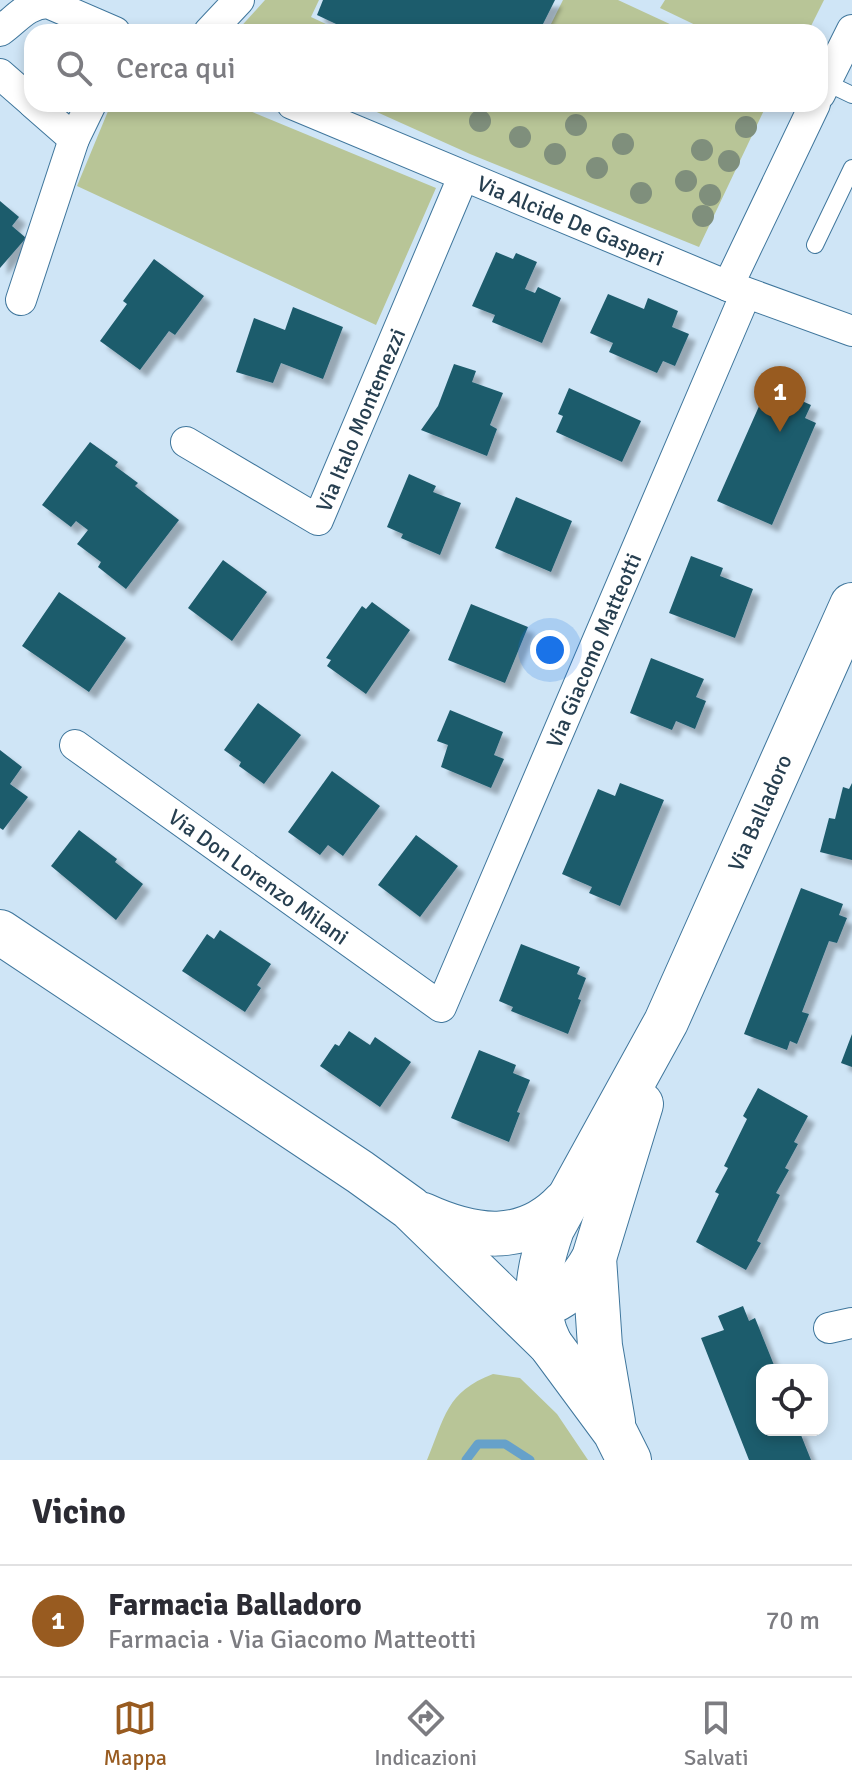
<!DOCTYPE html>
<html lang="it">
<head>
<meta charset="utf-8">
<style>
	:root { --surface:#fff; --page:#f2f2f3; --text:#2b2b33; --muted:#7c7c81; --line:#e1e1e2; --accent:#985b20 }
	body { margin:0; font-family:Signika,sans-serif; background:var(--page); color:var(--text) }
	.controls { position:absolute; right:24px; bottom:24px; display:grid; overflow:hidden; border-radius:16px; box-shadow:0 4px 12px #0003 }
	.controls button { width:72px; height:72px; display:grid; place-items:center; padding:0; border:0; border-bottom:2px solid var(--line); background:var(--surface); color:var(--text); font:40px sans-serif }
	.you { position:absolute; left:550px; top:650px; width:28px; height:28px; margin:-20px; border:6px solid #fff; border-radius:50%; background:#1a73e8; box-shadow:0 0 0 12px #1a73e833 }
	.badge { display:grid; place-items:center; width:52px; height:52px; border-radius:50%; background:var(--accent); color:#fff; font-size:26px; font-weight:700 }
	.pin { position:absolute; translate:-50% -66px; filter:drop-shadow(0 2px 4px #0008) }
	.pin::after { content:''; position:absolute; top:42px; width:28px; height:24px; background:inherit; clip-path:polygon(0 0,100% 0,50% 100%) }
	.list { margin:0; padding:0; list-style:none }
	h2 { display:flex; justify-content:space-between; align-items:center; height:104px; margin:0; padding:0 32px; font-size:34px }
	h2 small { font-size:26px; font-weight:400; color:var(--muted) }
	.list li { display:grid; grid-template-columns:52px 1fr auto; gap:24px; align-items:center; box-sizing:border-box; height:112px; padding:0 32px; border-top:2px solid var(--line) }
	.list b { display:block; font-size:30px; white-space:nowrap }
	.list p { margin:0; font-size:26px; white-space:nowrap; color:var(--muted) }
	.list em { font-size:26px; font-style:normal; color:var(--muted) }
	.icon { flex:none; width:44px; height:44px; fill:none; stroke:currentColor; stroke-width:2; stroke-linecap:round; stroke-linejoin:round }
	.map { position:relative; flex:none; width:852px; height:1460px; overflow:hidden }
	.search { position:absolute; background:var(--surface); box-shadow:0 4px 12px #0003; left:24px; right:24px; top:24px; height:88px; display:flex; align-items:center; gap:20px; box-sizing:border-box; padding:0 28px; border-radius:24px; color:var(--muted); font-size:30px }
	.sheet { height:216px; background:var(--surface) }
	nav { display:flex; justify-content:space-around; align-items:center; box-sizing:border-box; height:112px; border-top:2px solid var(--line); background:var(--surface); font-size:22px; color:var(--muted) }
	nav a { display:grid; justify-items:center; gap:4px }
	nav .on { color:var(--accent) }
	.map>svg:first-child { display:block }
	.green { fill:#b8c597 }
	.lines { fill:none; stroke-linecap:round; stroke-linejoin:round }
	.stream { stroke:#66a1ca; stroke-width:9 }
	.building { fill:#1e5b6c; filter:url(#shadow) }
	.lane-casing { stroke:#3f769c; stroke-width:18 }
	.street-casing { stroke:#3f769c; stroke-width:32 }
	.secondary-casing { stroke:#3f769c; stroke-width:46 }
	.lane { stroke:#fff; stroke-width:16 }
	.street { stroke:#fff; stroke-width:30 }
	.secondary { stroke:#fff; stroke-width:44 }
	.tree { fill:#7f8f7c }
	.labels { text-anchor:middle; dominant-baseline:central; stroke-width:8; stroke-linejoin:round; paint-order:stroke }
	.street-label { font-size:22px; fill:#273f50; stroke:#cfe5f6 }
</style>
</head>
<body>
<div class="map">
<svg width="852" height="1460" viewBox="0 0 852 1460">
	<defs>
		<filter id="shadow"><feDropShadow dx="7" dy="7" stdDeviation="2" flood-color="#0004"/></filter>
	</defs>
	<rect width="100%" height="100%" fill="#cfe5f6"/>
	<path class="green" d="M265,0h54l-8,17 32,15h-107z
		M563,0h55l69,32h-140z
		M665,0h159l-16,32h-98l-50,-24z
		M111,104h122l203,84 -60,137 -299,-139z
		M359,104h133l16,7 4,-7h255l-68,143 -229,-93z
		M493,1374l27,4 37,36 31,46h-161c18,-43 19,-68 66,-86z"/>
	<g class="lines">
		<path class="stream" d="M466,1460l12,-16h27l25,16"/>
	</g>
	<path class="building" d="M323,0h232l-16,32h-186l-36,-17z
		M0,201l19,16 -7,9 14,12 -26,30z
		M496,252l17,7 3,-6 21,9 -12,27 10,4 3,-6 23,11 -19,45 -50,-21 3,-7 -23,-9z
		M154,259l50,37 -29,39 -6,-4 -29,39 -40,-29 27,-37 -4,-3z
		M608,294l36,15 4,-11 30,13 -6,16 17,7 -14,32 -12,-5 -6,12 -48,-21 4,-9 -23,-10z
		M293,307l50,20 -20,52 -42,-16 -8,20 -37,-11 18,-54 31,12z
		M454,364l22,7 -4,11 31,11 -13,32 7,4 -10,27 -66,-26 17,-24z
		M768,386l43,19 -6,13 11,5 -44,102 -55,-24z
		M569,388l72,33 -19,41 -66,-30 7,-16 -5,-2z
		M90,442l28,20 -3,4 23,17 -3,3 44,34 -53,69 -28,-22 3,-5 -24,-18 11,-14 -12,-9 -5,6 -29,-22z
		M409,474l27,12 -3,6 28,11 -21,52 -39,-17 2,-4 -16,-7z
		M516,497l56,24 -21,51 -56,-24z
		M691,556l32,12 -3,8 33,13 -18,49 -66,-25z
		M223,560l44,32 -35,49 -44,-33z
		M59,592l67,46 -37,54 -67,-46z
		M372,602l38,28 -44,64 -39,-28 4,-6 -5,-2 36,-52 4,3z
		M471,604l57,23 -23,56 -57,-23z
		M651,658l53,21 -8,18 10,4 -11,28 -19,-8 -4,9 -42,-17z
		M258,703l43,32 -37,49 -25,-18 2,-4 -17,-12z
		M450,710l53,22 -9,23 10,4 -13,29 -50,-21 7,-22 -11,-4z
		M0,750l22,17 -12,17 18,13 -25,33 -3,-2z
		M332,771l48,35 -37,50 -15,-11 -8,10 -32,-23z
		M620,783l44,17 -44,106 -31,-13 3,-6 -30,-13 36,-85 17,7z
		M852,783v77l-32,-8 9,-34 6,1 8,-32 6,2z
		M79,830l38,29 -2,3 28,22 -27,36 -65,-54z
		M416,835l42,31 -38,51 -42,-32z
		M801,888l42,16 -4,11 8,3 -10,25 -8,-2 -27,71 7,2 -12,30 -7,-3 -3,9 -43,-16z
		M220,930l51,34 -14,21 4,3 -16,24 -63,-41 25,-37 7,5z
		M521,944l59,23 -3,7 9,4 -8,21 3,1 -13,34 -57,-23 2,-4 -14,-6z
		M349,1031l21,14 5,-8 36,25 -31,45 -60,-41 15,-22 4,2z
		M852,1034v33l-11,-4z
		M479,1050l37,15 -3,8 17,7 -13,32 3,1 -11,29 -58,-24z
		M758,1088l50,28 -14,26 4,2 -13,24 4,2 -13,23 4,2 -23,46 4,2 -15,27 -50,-28 23,-48 -4,-2 13,-24 -4,-2 23,-47 -4,-3z
		M743,1306l6,15 6,-3 21,52h-14v60h37l12,30h-62l-48,-122 23,-8 -6,-14z"/>
	<g class="lines">
		<g class="lane-casing">
			<path id="lane" d="M825,82l27,13
				M815,245l37,-77"/>
		</g>
		<g class="street-casing">
			<g id="street">
				<path d="M0,31c17,-12 26,-27 48,-28l67,29"/>
				<path d="M209,32l30,-32"/>
				<path d="M0,74l32,28"/>
				<path d="M820,94l32,-64"/>
				<path d="M34,104l40,35 17,-35"/>
				<path id="s1" d="M292,104l436,182 124,45"/>
				<path d="M728,286l87,-182"/>
				<path d="M21,300l53,-161"/>
				<path id="s2" d="M186,442l132,78 145,-343"/>
				<path id="s3" d="M75,745l366,262 305,-714"/>
				<path d="M829,1328l23,-5"/>
			</g>
		</g>
		<g class="secondary-casing">
			<g id="secondary">
				<path d="M0,932l360,240 50,36 140,136 65,88 14,28"/>
				<path d="M423,1215c50,23 101,31 142,-13"/>
				<path d="M594,1258l6,88 13,76"/>
				<path d="M512,1306c38,7 65,-17 82,-48l47,-154"/>
				<path id="s4" d="M550,1344c-19,-39 -12,-75 2,-115l114,-207 186,-417"/>
			</g>
		</g>
		<use href="#lane" class="lane"/>
		<use href="#street" class="street"/>
		<use href="#secondary" class="secondary"/>
	</g>
	<g class="tree">
		<circle cx="480" cy="121" r="11"/>
		<circle cx="576" cy="125" r="11"/>
		<circle cx="746" cy="127" r="11"/>
		<circle cx="520" cy="137" r="11"/>
		<circle cx="623" cy="144" r="11"/>
		<circle cx="702" cy="150" r="11"/>
		<circle cx="555" cy="154" r="11"/>
		<circle cx="729" cy="161" r="11"/>
		<circle cx="597" cy="168" r="11"/>
		<circle cx="686" cy="181" r="11"/>
		<circle cx="641" cy="193" r="11"/>
		<circle cx="710" cy="195" r="11"/>
		<circle cx="703" cy="216" r="11"/>
	</g>
	<g class="labels">
		<g class="street-label">
			<text stroke="none"><textPath href="#s1" startOffset="302">Via Alcide De Gasperi</textPath></text>
			<text stroke="none"><textPath href="#s2" startOffset="262">Via Italo Montemezzi</textPath></text>
			<text stroke="none"><textPath href="#s3" startOffset="838">Via Giacomo Matteotti</textPath></text>
			<text stroke="none"><textPath href="#s4" startOffset="584">Via Balladoro</textPath></text>
			<text stroke="none"><textPath href="#s3" startOffset="226">Via Don Lorenzo Milani</textPath></text>
		</g>
	</g>
</svg>
<div class="controls">
<button><svg class="icon" aria-label="locate" viewBox="0 0 24 24"><circle cx="12" cy="12" r="6"/><path d="M12 2v4M12 18v4M2 12h4M18 12h4"/></svg></button>
</div>
<div class="you"></div>
<div class="pin badge" style="left:780px;top:432px">1</div>
<div class="search"><svg class="icon" aria-label="search" viewBox="0 0 24 24"><circle cx="10" cy="10" r="6"/><path d="M15 15l6 6"/></svg>Cerca qui</div>
</div>
<section class="sheet">
<h2>Vicino<small></small></h2>
<ul class="list">
<li><span class="badge">1</span><div><b>Farmacia Balladoro</b><p>Farmacia · Via Giacomo Matteotti</p></div><em>70 m</em></li>
</ul>
</section>
<nav>
<a class="on"><svg class="icon" aria-label="map" viewBox="0 0 24 24"><path d="M3 6l6-2 6 2 6-2v14l-6 2-6-2-6 2zM9 4v14M15 6v14"/></svg>Mappa</a>
<a><svg class="icon" aria-label="directions" viewBox="0 0 24 24"><path d="M12 3l9 9-9 9-9-9zM9 14v-3h6M13 9l2 2-2 2"/></svg>Indicazioni</a>
<a><svg class="icon" aria-label="saved" viewBox="0 0 24 24"><path d="M7 4h10v16l-5-4-5 4z"/></svg>Salvati</a>
</nav>
</body>
</html>
